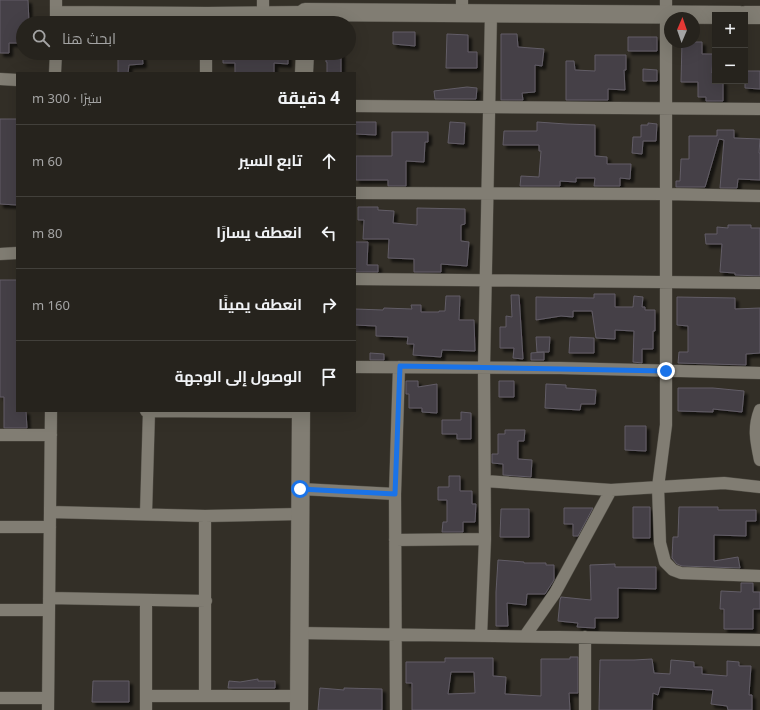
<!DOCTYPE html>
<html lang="ar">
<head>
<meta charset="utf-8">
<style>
	:root { --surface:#26231d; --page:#2e2b26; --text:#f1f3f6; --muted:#a4a4a4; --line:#42403b }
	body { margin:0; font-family:"Noto Sans",Cairo,sans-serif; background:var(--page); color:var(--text); direction:rtl }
	.controls { position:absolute; right:12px; top:12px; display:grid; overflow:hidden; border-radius:0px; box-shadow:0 4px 16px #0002 }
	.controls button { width:36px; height:36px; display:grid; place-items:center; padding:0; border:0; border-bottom:1px solid var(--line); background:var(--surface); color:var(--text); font:20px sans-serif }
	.compass { position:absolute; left:664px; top:12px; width:36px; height:36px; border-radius:50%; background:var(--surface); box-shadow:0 4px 16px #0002; rotate:2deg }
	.stop { position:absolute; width:12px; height:12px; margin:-9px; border:3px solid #1a73e8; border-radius:50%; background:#fff }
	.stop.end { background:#1a73e8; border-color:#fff; box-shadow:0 1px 4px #0008 }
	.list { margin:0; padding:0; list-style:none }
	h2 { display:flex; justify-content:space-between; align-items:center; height:52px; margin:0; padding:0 16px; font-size:17px }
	h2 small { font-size:13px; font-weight:400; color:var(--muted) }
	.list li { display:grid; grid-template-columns:26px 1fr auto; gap:12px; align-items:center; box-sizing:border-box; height:72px; padding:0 16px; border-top:1px solid var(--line) }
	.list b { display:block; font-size:15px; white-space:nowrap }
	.list em { font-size:13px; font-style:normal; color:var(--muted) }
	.icon { flex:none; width:22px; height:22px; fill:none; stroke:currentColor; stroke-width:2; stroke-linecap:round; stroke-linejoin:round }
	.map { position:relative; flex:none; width:760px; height:710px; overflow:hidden; direction:ltr }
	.search { position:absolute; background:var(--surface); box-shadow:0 4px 16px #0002; left:16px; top:16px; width:340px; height:44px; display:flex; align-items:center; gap:10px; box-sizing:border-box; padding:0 14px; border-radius:22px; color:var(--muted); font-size:15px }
	.panel { position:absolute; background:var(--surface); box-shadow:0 4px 16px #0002; left:16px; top:72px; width:340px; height:340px; border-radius:0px; direction:rtl }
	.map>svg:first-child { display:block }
	.building { fill:#443f47; stroke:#625d66; fill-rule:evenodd; filter:url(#shadow) }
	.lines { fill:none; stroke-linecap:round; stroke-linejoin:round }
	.street-casing { stroke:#504d45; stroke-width:13 }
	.secondary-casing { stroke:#504d45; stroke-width:19 }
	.street { stroke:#817d73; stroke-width:12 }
	.secondary { stroke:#817d73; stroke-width:18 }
	.route { stroke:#1a73e8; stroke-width:5 }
</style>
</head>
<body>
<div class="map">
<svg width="760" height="710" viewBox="0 0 760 710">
	<defs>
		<filter id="shadow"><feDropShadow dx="3.5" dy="3.5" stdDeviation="1" flood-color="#0009"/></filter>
	</defs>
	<rect width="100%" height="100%" fill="#332f27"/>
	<path class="building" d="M0,0h28l1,23h-6v20h-14v10h-9z
		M393,32h22v14l-22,-2z
		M447,34l21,1v17h9v16h-31z
		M501,34h16l1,13 26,2 -2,17 -7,-1v27l-13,1 1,7h-22z
		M628,37h29v14h-29z
		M682,42h20v12h11l-1,19h3v8h8v20h-17v-4h-8v-15h-17z
		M118,53h24l1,11 -14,1 -1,8h-10z
		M223,53h65v11l-14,-1v10h-39v-10h-12z
		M326,53h15v20h-14v-11h-1z
		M595,55h31v15h-2l1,20 -17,-1v11h-42v-39h8l1,9 20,1z
		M643,69l14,1v11h-14z
		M745,71h15v18l-15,-1z
		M467,87l10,1 -1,11h-41l-1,-8z
		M0,119h17v86l-17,-1z
		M355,122h21v13l-21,-1z
		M450,122l15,1 -1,21 -16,-1z
		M537,122l29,2 29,1v31l12,1v7h24l-1,15 -10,-1v8h-26l1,-8h-19v4l-16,-1v5h-40l1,-10 18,1 2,-26h-2v-6h-36l1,-14h33z
		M648,123l9,1 -1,17h-13l-1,13 -10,-1 1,-16h8v-12h7z
		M717,130h17v8l26,1 -1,14h1v27l-22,-1 -1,9h-17l4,-48 -5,-1 -14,48h-29v-6h4l1,-22h8v-23h28z
		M392,132h36v10h-3l-1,20 -18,-1v25h-18v-6h-32v-24h36z
		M358,207h20v3l16,1 -1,12 24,2v-17l48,1v15l-4,1v16l8,1 -2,24 -26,-2v8h-27v-13l-26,-1 1,-19h-26l1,-19h-6z
		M728,225h23v3h9v48l-25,-1v-2l-15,-1 2,-28h-16l-1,-10h12v-7l11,1z
		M355,242h13l-1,23h11v7h-23z
		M0,280h17v131h9l1,17h-23v-31h-4z
		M594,294h21v13h18l1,-11 9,1 -1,10h3v3h10v21h-2v18h-11v14l-9,-1 1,-31 -19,-1v9l-19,-1 -4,-27h-19v6l-12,-1 -25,4v-23l58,1z
		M511,295h8l4,64 -10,-1 1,-10h-14v-21h6v-11l6,1z
		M446,296h14l-1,24h15l1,31 -33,-1 -1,7 -28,-2 1,-11h-7l1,-7 -32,-1v-10l-21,-1v-16l28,1 1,-2 28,1 -1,-4h10v7h18v-1h6z
		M677,297l58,1v11l25,-1v45l-14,1v11l-68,-2 1,-11h9v-26l-11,-1z
		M536,337h14l-1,15h-12z
		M570,337l24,1v15h-25z
		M544,352v8h-13v-7z
		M370,353l14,1v6h-14z
		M406,381h12v6l19,-3v29l-15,-1v-4h-13v-14h-3z
		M499,381h15v16h-15z
		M546,384l20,1v3l30,2 -1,14h-14l-1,6 -35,-2z
		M678,388h35l31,3 -2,21 -29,-3v3l-35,-1z
		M461,412l10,1v26h-14v-5h-15v-14h19z
		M625,426h21v25l-21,-1z
		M505,430h20l-1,11h-6v18l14,1 -1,17 -28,-2v-11l-11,-1v-9h6v-20h7z
		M449,476h11v15h12v13h4l-1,18h-12v10h-21l1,-10h4v-22h-9v-13h11z
		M633,507h17v31h-17z
		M679,507h39v3h38v11h-10v15l-32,-1v26l24,-4 2,11 -58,-2 -5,-2 -5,-6 1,-21h5z
		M564,508h29l-15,28h-5v-12h-9z
		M501,509h28v28h-29z
		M498,560l26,2v1h22v2h8v15l-9,14h-18l-1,11 -19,-2 1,23h-12v-34z
		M615,564v3h41v22l-38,-1v30h-23v10l-18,-1 1,-4 -20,-2 2,-21 1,-3 30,3 -1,-35z
		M741,583h12v9h7v17h-7v20h-29v-20h-4l1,-18 20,1z
		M570,657h8v36h-9l1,17h-158v-27h-6v-21h39v-4h48v18l13,1 -1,17 36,2v-37h29zM451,672h23l1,21 -27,1z
		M652,659l2,14 16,1 1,-14 23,2v5h8v7l25,2v-15l12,1v4h12l-2,29h3v15h-24l-1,-4 -16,-2 2,-14 -53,-3 -2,8 -5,-2 -1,17h-53l1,-50h34z
		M258,679v2h17v7h-47l1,-7 11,1z
		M93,681h36v21h-37z
		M320,688l24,2v-2l38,1v21h-64z"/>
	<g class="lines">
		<g class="street-casing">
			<path id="street" d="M666,0v425l-8,62 2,56 5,19 8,8 8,3 79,3
				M56,12l151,1 98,-1
				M263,12v-12
				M462,13v-13
				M56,23v-23
				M55,73l1,-20
				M206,73v-20
				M0,79l17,1
				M355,106l405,3
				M355,193l312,1 93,2
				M0,254l17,-1
				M355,279l405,4
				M355,367l205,1 200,5
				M760,410c-7,18 -4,31 0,50
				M146,411l155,1
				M0,435h51
				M485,481l126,9 113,-7 36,4
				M301,489l94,5
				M50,512l155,4 95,-2
				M146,514l3,-103
				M205,516v180
				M0,527h50
				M395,540l90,-1
				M49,598l157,3
				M0,610h49
				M299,633l461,7
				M481,636l4,-97 -1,-171 7,-355
				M525,636l30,-43 56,-103
				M146,696h153
				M0,698h48
				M48,710l3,-299
				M146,710v-109
				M396,710l-1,-216 4,-127
				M585,710v-73"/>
		</g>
		<g class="secondary-casing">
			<path id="secondary" d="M745,15h15
				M305,23v-11l435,3
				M304,73l1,-20
				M299,710l2,-299"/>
		</g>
		<use href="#street" class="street"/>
		<use href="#secondary" class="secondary"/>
	</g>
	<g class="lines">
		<path class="route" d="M300,489l95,5 5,-128 266,5"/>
	</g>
</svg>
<div class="controls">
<button>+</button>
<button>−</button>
</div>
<svg class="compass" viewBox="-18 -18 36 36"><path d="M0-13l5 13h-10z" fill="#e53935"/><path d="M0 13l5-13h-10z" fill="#a4a4a4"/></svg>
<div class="stop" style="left:300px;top:489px"></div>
<div class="stop end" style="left:666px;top:371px"></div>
<div class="search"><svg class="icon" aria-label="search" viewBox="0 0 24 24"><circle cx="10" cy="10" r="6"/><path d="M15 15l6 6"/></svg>ابحث هنا</div>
<section class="panel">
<h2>4 دقيقة<small>سيرًا · 300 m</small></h2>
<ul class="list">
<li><svg class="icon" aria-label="ahead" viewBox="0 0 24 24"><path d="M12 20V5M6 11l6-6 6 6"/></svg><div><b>تابع السير</b></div><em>60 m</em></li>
<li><svg class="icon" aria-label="left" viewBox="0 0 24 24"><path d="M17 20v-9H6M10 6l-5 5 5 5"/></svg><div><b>انعطف يسارًا</b></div><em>80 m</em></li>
<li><svg class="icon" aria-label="right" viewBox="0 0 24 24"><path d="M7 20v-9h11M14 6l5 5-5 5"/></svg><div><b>انعطف يمينًا</b></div><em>160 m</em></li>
<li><svg class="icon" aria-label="arrive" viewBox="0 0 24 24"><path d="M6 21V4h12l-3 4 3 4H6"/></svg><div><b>الوصول إلى الوجهة</b></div></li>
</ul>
</section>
</div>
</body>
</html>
